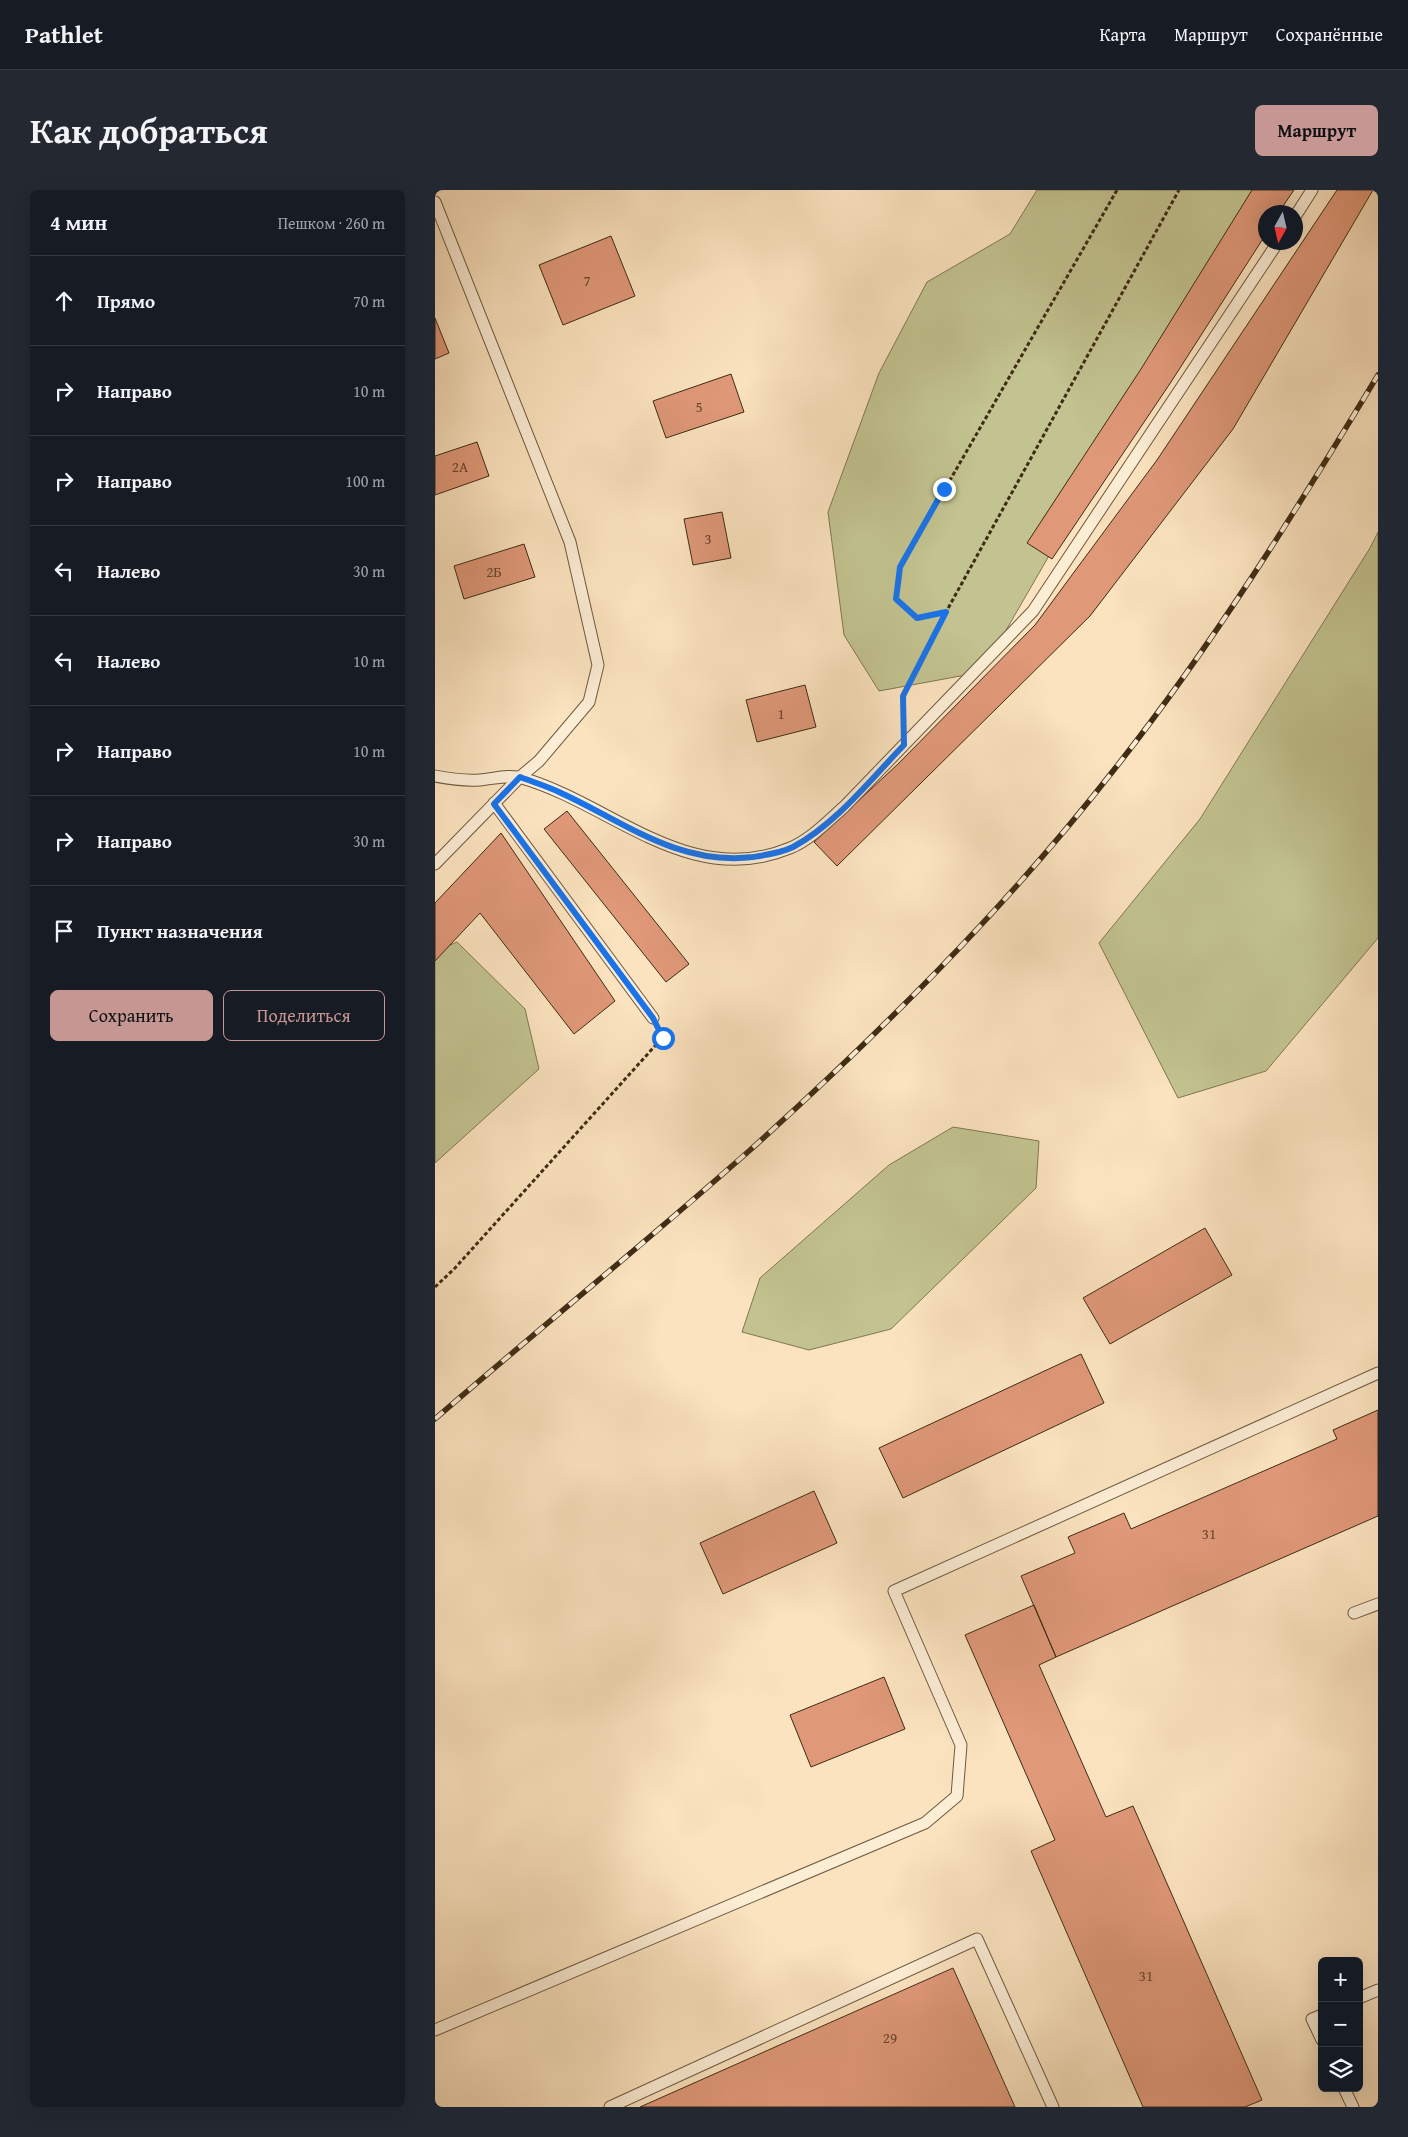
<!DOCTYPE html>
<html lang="ru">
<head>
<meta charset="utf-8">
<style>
	:root { --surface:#171b24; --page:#242831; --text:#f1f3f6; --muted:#9ea1a6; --line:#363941; --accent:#c59692 }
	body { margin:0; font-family:"Gentium Book Plus",serif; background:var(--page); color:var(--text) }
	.controls { position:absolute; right:15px; bottom:15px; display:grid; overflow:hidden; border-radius:8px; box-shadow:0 5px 20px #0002 }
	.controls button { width:45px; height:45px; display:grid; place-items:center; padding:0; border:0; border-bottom:1px solid var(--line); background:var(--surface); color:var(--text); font:25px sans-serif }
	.compass { position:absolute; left:823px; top:15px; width:45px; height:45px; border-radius:50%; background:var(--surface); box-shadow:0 5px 20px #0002; rotate:188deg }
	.stop { position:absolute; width:15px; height:15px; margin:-11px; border:4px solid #1a73e8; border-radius:50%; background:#fff }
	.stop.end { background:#1a73e8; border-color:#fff; box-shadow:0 1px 5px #0008 }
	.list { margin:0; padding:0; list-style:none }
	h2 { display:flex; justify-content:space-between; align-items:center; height:65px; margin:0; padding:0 20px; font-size:21px }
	h2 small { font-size:16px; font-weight:400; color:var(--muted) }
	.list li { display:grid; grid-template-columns:32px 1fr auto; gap:15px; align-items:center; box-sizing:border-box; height:90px; padding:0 20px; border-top:1px solid var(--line) }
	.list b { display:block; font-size:19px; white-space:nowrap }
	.list em { font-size:16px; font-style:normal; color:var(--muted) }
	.actions { display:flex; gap:10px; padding:15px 20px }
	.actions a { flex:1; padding:11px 0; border:1px solid var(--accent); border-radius:8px; text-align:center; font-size:18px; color:var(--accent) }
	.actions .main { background:var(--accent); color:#111 }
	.icon { flex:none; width:28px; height:28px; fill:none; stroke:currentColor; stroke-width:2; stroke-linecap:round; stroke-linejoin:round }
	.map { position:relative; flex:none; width:943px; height:1917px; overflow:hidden; border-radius:8px }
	header { display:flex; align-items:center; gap:30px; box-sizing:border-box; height:70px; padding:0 25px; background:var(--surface); border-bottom:1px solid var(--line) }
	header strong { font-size:24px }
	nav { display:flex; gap:28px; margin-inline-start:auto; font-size:18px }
	.intro { display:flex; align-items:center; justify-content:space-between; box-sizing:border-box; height:120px; padding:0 30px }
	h1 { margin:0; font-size:35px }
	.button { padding:12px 22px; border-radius:8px; background:var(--accent); color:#111; font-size:18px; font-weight:700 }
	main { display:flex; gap:30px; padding:0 30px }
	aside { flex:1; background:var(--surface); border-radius:8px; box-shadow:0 5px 20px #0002 }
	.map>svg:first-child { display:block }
	.green { fill:#c2c390; stroke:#807752 }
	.building { fill:#df9878; stroke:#3f2b14 }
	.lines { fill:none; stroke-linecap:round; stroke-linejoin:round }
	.service-casing { stroke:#6e593f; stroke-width:13 }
	.path { stroke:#3f2b14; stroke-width:3; stroke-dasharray:4 2.5; stroke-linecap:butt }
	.service { stroke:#fcedd5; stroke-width:11 }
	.rail-casing { stroke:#3f2b14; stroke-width:5.5 }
	.rail { stroke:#fcedd5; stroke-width:4; stroke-dasharray:11; stroke-linecap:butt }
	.route { stroke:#1a73e8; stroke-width:6 }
	.labels { text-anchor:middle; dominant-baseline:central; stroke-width:4; stroke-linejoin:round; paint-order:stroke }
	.number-label { font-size:15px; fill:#67462d }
</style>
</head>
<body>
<header>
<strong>Pathlet</strong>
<nav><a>Карта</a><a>Маршрут</a><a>Сохранённые</a></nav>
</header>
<div class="intro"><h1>Как добраться</h1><a class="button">Маршрут</a></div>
<main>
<aside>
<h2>4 мин<small>Пешком · 260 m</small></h2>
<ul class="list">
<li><svg class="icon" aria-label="ahead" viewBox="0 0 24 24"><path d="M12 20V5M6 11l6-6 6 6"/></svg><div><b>Прямо</b></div><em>70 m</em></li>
<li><svg class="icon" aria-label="right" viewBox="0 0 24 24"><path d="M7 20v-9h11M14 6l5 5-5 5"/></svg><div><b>Направо</b></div><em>10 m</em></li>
<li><svg class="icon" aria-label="right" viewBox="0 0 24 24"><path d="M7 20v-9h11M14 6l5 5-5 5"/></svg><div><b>Направо</b></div><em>100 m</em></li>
<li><svg class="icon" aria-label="left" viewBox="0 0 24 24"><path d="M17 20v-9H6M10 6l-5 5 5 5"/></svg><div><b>Налево</b></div><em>30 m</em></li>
<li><svg class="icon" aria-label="left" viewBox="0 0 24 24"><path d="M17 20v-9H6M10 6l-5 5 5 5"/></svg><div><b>Налево</b></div><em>10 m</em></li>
<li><svg class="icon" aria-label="right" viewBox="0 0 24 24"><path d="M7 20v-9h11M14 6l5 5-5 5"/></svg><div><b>Направо</b></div><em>10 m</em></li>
<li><svg class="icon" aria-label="right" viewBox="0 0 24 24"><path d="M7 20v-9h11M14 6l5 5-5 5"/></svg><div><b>Направо</b></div><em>30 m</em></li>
<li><svg class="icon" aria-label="arrive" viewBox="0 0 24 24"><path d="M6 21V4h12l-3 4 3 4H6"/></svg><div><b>Пункт назначения</b></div></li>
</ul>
<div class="actions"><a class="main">Сохранить</a><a>Поделиться</a></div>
</aside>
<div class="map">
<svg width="943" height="1917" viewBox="0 0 943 1917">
	<rect width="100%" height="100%" fill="#fbe3bf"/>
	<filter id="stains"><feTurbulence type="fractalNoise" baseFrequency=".004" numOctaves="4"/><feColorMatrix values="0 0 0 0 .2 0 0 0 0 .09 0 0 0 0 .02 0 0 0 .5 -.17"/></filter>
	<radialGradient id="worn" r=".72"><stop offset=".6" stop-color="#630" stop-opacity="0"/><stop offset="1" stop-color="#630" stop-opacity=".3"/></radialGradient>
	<path class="green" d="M602,0h218l-122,220 -151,262 -103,19 -35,-56 -16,-123 51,-139 48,-91 83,-48z
		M943,342v406l-112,133 -88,27 -79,-155 101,-124 170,-271z
		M22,752l68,67 14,60 -104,94v-211z
		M518,937l86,14 -3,47 -145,141 -82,21 -67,-18 18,-54 129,-113z"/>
	<path class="building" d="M817,0h42l-15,22h-13v22l-95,148 -119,177 -25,-16 114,-174z
		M902,0h36l-140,239 -143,187 -253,250 -23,-24 84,-78 137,-139 122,-165z
		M176,46l24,60 -72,29 -24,-60z
		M0,128l14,35 -14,6z
		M296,184l13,38 -78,26 -13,-37z
		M42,252l12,34 -54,19v-39z
		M287,322l9,46 -38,7 -9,-46z
		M89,354l11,33 -71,22 -10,-33z
		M370,495l11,42 -59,15 -11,-42z
		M132,621l122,153 -23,18 -122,-153z
		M66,643l114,168 -41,33 -94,-121 -45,48v-58z
		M770,1038l27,47 -122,69 -27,-46z
		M646,1164l23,49 -201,95 -24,-50z
		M943,1220v106l-322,141 -35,-81 54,-23 -7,-16 56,-24 7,16 206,-90 -4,-9z
		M379,1301l23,52 -114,51 -23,-51z
		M599,1415l22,52 -17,8 67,152 27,-11 129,294 -17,7h-102l-112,-256 24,-11 -90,-205z
		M449,1487l21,52 -94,38 -21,-52z
		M518,1778l62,139h-375z"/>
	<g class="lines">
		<g class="service-casing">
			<path id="service" d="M0,12l135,340 28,123 -9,37 -50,59 -19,16 -85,87
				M861,25l16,-25
				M0,586c15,3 30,5 45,4 13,-1 29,-6 42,-2 90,26 167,112 268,70 20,-8 38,-27 54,-41l189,-196 245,-369
				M59,613l159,215
				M919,1423l24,-9
				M924,1808l19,-8
				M887,1825l-10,4 10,21
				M0,1840l490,-207 32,-27 4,-51 -67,-154 484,-218
				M909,1898l9,19
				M175,1917l367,-168 76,168"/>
		</g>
		<path class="path" d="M510,422l-28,6 -21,-19 4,-32 217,-377
			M468,524v-18l43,-84 233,-422
			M0,1097l20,-19 208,-231"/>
		<use href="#service" class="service"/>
		<g class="rail-casing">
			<path id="rail" d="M0,1229c104,-90 211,-177 314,-268 130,-117 256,-242 364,-380 99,-125 183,-260 265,-396"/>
		</g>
		<use href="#rail" class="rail"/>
	</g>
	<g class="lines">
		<path class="route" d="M228,848l-10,-20 -159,-214 26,-27c13,5 26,9 39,15 64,29 118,74 194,65 13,-2 28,-4 40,-10 44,-24 77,-67 111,-102l-1,-49 43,-84 -29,6 -21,-19 4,-32 44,-78"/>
	</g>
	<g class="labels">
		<g class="number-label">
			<text x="152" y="90">7</text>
			<text x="264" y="216">5</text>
			<text x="25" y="276">2А</text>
			<text x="273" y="348">3</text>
			<text x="59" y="381">2Б</text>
			<text x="346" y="523">1</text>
			<text x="774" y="1343">31</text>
			<text x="711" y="1785">31</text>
			<text x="455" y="1847">29</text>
		</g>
	</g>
	<rect width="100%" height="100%" filter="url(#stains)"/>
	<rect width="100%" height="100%" fill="url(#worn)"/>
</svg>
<div class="controls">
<button>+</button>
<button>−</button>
<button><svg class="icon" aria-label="layers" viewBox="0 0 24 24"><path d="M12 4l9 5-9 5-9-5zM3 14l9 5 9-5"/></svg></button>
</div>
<svg class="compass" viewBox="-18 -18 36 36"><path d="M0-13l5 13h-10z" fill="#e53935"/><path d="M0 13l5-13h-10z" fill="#9ea1a6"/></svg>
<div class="stop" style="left:228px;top:848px"></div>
<div class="stop end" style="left:509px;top:299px"></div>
</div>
</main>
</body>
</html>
